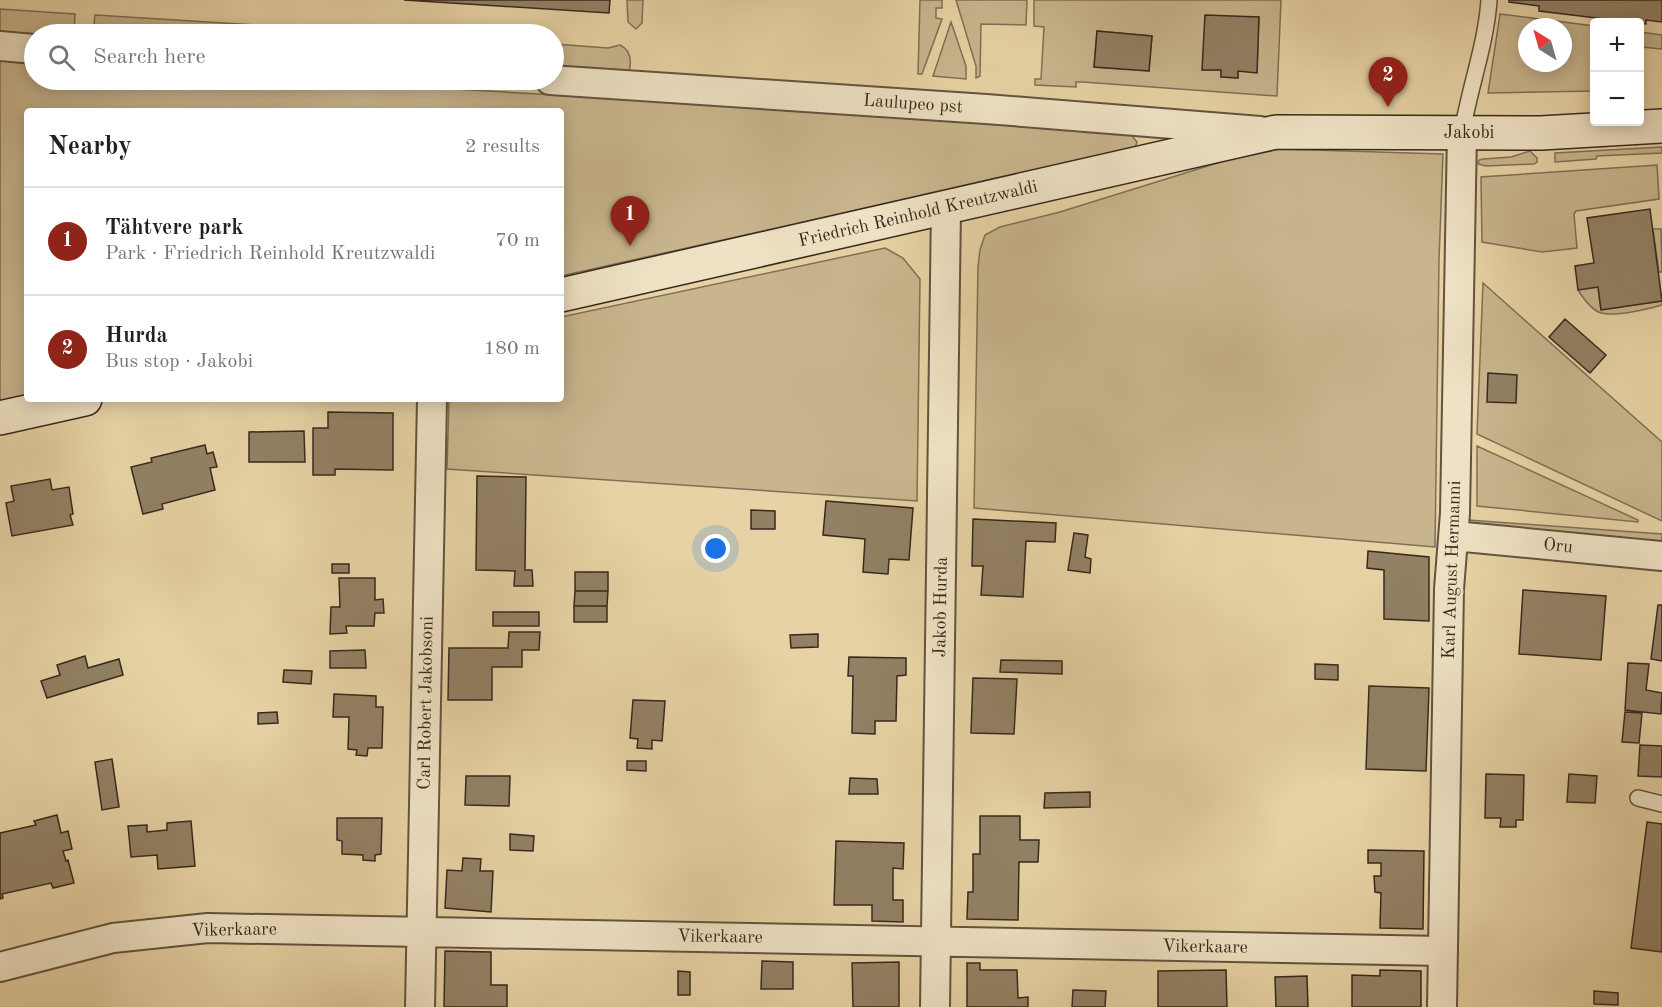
<!DOCTYPE html>
<html lang="en">
<head>
<meta charset="utf-8">
<style>
	:root { --surface:#fff; --page:#f6f6f6; --text:#202124; --muted:#757577; --line:#e0e0e0; --accent:#8f2418 }
	body { margin:0; font-family:"Old Standard TT",serif; background:var(--page); color:var(--text) }
	.controls { position:absolute; right:18px; top:18px; display:grid; overflow:hidden; border-radius:6px; box-shadow:0 3px 15px #0003 }
	.controls button { width:54px; height:54px; display:grid; place-items:center; padding:0; border:0; border-bottom:2px solid var(--line); background:var(--surface); color:var(--text); font:30px sans-serif }
	.compass { position:absolute; left:1518px; top:18px; width:54px; height:54px; border-radius:50%; background:var(--surface); box-shadow:0 3px 15px #0003; rotate:323deg }
	.you { position:absolute; left:716px; top:549px; width:21px; height:21px; margin:-15px; border:4px solid #fff; border-radius:50%; background:#1a73e8; box-shadow:0 0 0 9px #1a73e833 }
	.badge { display:grid; place-items:center; width:39px; height:39px; border-radius:50%; background:var(--accent); color:#fff; font-size:20px; font-weight:700 }
	.pin { position:absolute; translate:-50% -50px; filter:drop-shadow(0 2px 3px #0008) }
	.pin::after { content:''; position:absolute; top:32px; width:21px; height:18px; background:inherit; clip-path:polygon(0 0,100% 0,50% 100%) }
	.list { margin:0; padding:0; list-style:none }
	h2 { display:flex; justify-content:space-between; align-items:center; height:78px; margin:0; padding:0 24px; font-size:26px }
	h2 small { font-size:20px; font-weight:400; color:var(--muted) }
	.list li { display:grid; grid-template-columns:39px 1fr auto; gap:18px; align-items:center; box-sizing:border-box; height:108px; padding:0 24px; border-top:2px solid var(--line) }
	.list b { display:block; font-size:22px; white-space:nowrap }
	.list p { margin:0; font-size:20px; white-space:nowrap; color:var(--muted) }
	.list em { font-size:20px; font-style:normal; color:var(--muted) }
	.icon { flex:none; width:33px; height:33px; fill:none; stroke:currentColor; stroke-width:2; stroke-linecap:round; stroke-linejoin:round }
	.map { position:relative; flex:none; width:1662px; height:1007px; overflow:hidden }
	.search { position:absolute; background:var(--surface); box-shadow:0 3px 15px #0003; left:24px; top:24px; width:540px; height:66px; display:flex; align-items:center; gap:15px; box-sizing:border-box; padding:0 21px; border-radius:33px; color:var(--muted); font-size:22px }
	.panel { position:absolute; background:var(--surface); box-shadow:0 3px 15px #0003; left:24px; top:108px; width:540px; height:294px; border-radius:6px }
	.map>svg:first-child { display:block }
	.green { fill:#c8b58d; stroke:#7f6f56; stroke-width:1.5; fill-rule:evenodd }
	.building { fill:#928164; stroke:#36291f; stroke-width:1.5 }
	.lines { fill:none; stroke-linecap:round; stroke-linejoin:round }
	.lane-casing { stroke:#625340; stroke-width:18 }
	.street-casing { stroke:#625340; stroke-width:32 }
	.secondary-casing { stroke:#36291f; stroke-width:36 }
	.lane { stroke:#efe2c4; stroke-width:15 }
	.street { stroke:#efe2c4; stroke-width:28 }
	.secondary { stroke:#efe2c4; stroke-width:33 }
	.labels { text-anchor:middle; dominant-baseline:central; stroke-width:6; stroke-linejoin:round; paint-order:stroke }
	.street-label { font-size:18px; fill:#36291f; stroke:#efe2c4 }
</style>
</head>
<body>
<div class="map">
<svg width="1662" height="1007" viewBox="0 0 1662 1007">
	<rect width="100%" height="100%" fill="#e6d2a4"/>
	<filter id="stains"><feTurbulence type="fractalNoise" baseFrequency=".00333" numOctaves="4"/><feColorMatrix values="0 0 0 0 .2 0 0 0 0 .09 0 0 0 0 .02 0 0 0 .5 -.17"/></filter>
	<radialGradient id="worn" r=".72"><stop offset=".6" stop-color="#630" stop-opacity="0"/><stop offset="1" stop-color="#630" stop-opacity=".3"/></radialGradient>
	<path class="green" d="M627,0h16l-1,23 -6,6 -8,-7z
		M920,0h22v8h-6v10l6,1 -20,55h-4z
		M956,0h71l-1,25 -45,-1 -1,52 -4,2v-12z
		M1034,0h247l-4,96 -194,-14h-7v5l-41,-2v-6h6l3,-52 -10,-1zM1259,17l-2,55 -19,-1v7l-17,-1v-7h-18zM1097,31l55,5 -3,35 -55,-4z
		M0,9l75,5 -1,20h-40v5l-34,-3z
		M1500,14l94,12v65l-106,2zM1527,27h36v36h-36z
		M95,15l306,19h-308z
		M951,22l15,44v13l-33,-3z
		M1640,32l22,3v14l-20,-2 -2,18z
		M554,44l54,4 12,-3c12,6 12,18 8,30l-74,-5z
		M0,58l34,3v19h270l554,33 267,20 7,3 5,6 -2,6 -574,128v-165h-534v284l-27,6z
		M1662,147v6l-65,3 -1,3 -41,3v-9z
		M1280,149l163,5 -4,106 -4,287 -461,-39 4,-241 2,-17 5,-15 15,-8 60,-15 167,-52z
		M1530,151l7,7v4l-3,2 -48,2 -8,-2 1,-4 4,-1 28,-2z
		M1657,165l2,34 -83,12 -2,3 3,34 -35,4 -60,-10 -1,-65z
		M1653,229h8l1,43h-3z
		M885,248l18,10 17,21 -3,222 -470,-32 2,-70h112v-82z
		M1483,283l179,159v79l-185,-87z
		M1598,287l3,23 61,-9v4c-13,4 -48,12 -61,8 -9,-3 -18,-15 -23,-23z
		M1477,446l161,74v2l-161,-16z
		M1468,520l194,14v10l-192,-17z"/>
	<path class="building" d="M404,0h206l-1,13z
		M1509,0h153v22l-16,-2v4l-107,-13v-5l-30,-4z
		M1205,15l54,2 -2,56 -19,-2v7l-17,-1v-7h-19z
		M1097,31l55,5 -3,35 -55,-4z
		M1650,209l12,92 -61,9 -3,-23 -20,3 -3,-24 19,-3 -7,-45z
		M1565,319l41,36 -16,18 -41,-36z
		M1488,373l29,2 -1,28 -29,-1z
		M328,412l65,1v57l-58,-1v6h-22v-47h15z
		M304,431l1,31h-56v-30z
		M205,445l2,9 6,-2 4,15 -7,1 5,22 -53,14 1,5 -20,5 -12,-47 21,-5 -1,-4z
		M477,476l49,1 -1,93h7l1,16h-19l1,-15 -39,-1z
		M50,479l2,11 17,-3 4,27 -3,1 3,10 -61,11 -6,-33 8,-2 -3,-15z
		M826,501l87,7 -4,52 -20,-1 -1,15 -25,-2 2,-33 -42,-4z
		M751,510l24,1v18h-24z
		M973,519l83,4 -1,19 -29,-1 -3,56 -42,-2 2,-29h-11z
		M1074,533l14,2 -3,22 6,2 -1,14 -22,-3z
		M1368,551l61,6v64l-45,-2v-49l-17,-2z
		M332,564h17v9h-17z
		M575,572h33v19h-33z
		M339,578h36v22l8,-1 1,14h-9l-1,13h-28l1,7 -17,1 1,-27h9z
		M1523,590l83,6 -5,64 -82,-6z
		M575,591h33l-1,15h-33z
		M1658,605h4v56l-11,-2z
		M574,606h33v16h-33z
		M493,612h46v14h-46z
		M509,632h31l-1,18h-17v17h-30v33h-44l1,-52h59z
		M818,634v13l-27,1 -1,-13z
		M365,650l1,18h-36v-17z
		M85,656l3,12 31,-9 4,16 -76,23 -6,-17 19,-6 -3,-10z
		M849,657l57,1v17l-9,1 -1,45h-21v13l-23,-1 1,-57h-5z
		M1001,660l61,1v13l-62,-2z
		M1628,663l21,1 -3,26 16,3 -1,21 -36,-4z
		M1315,664l23,1v15l-23,-1z
		M284,670l28,1 -1,13 -28,-2z
		M973,678l44,1 -3,55 -43,-1z
		M1369,686l60,2 -3,83 -60,-2z
		M334,694l42,2v11h7l-1,41h-14l-1,8 -11,-1 1,-5 -9,-1 1,-32h-16z
		M633,700l32,1 -3,40 -10,-1v9l-15,-1 1,-9 -8,-1z
		M277,712l1,11 -20,1v-11z
		M1625,712l17,1 -3,30 -17,-1z
		M1640,745l22,1v31l-24,-1z
		M112,759l7,48 -17,3 -7,-48z
		M627,761h19v10l-19,-1z
		M1486,774l38,1 -1,45h-7v7h-16l1,-9h-16z
		M1569,774l28,2 -2,27 -28,-1z
		M466,776h44l-1,30 -44,-1z
		M850,778l27,1 1,15h-29z
		M1090,792v15l-46,1 1,-15z
		M57,815l4,18 7,-2 4,18 -9,2 3,10 2,-1 6,23 -21,5 -2,-5 -49,11 1,4 -3,1v-66l36,-8 -2,-4z
		M980,816h40v24h19l-1,22h-19l-1,58 -51,-1 1,-27h5v-38h7z
		M337,818h45l-1,36 -6,1v6l-12,-1v-5l-21,-1v-13l-5,-1z
		M191,821l4,45 -37,3 -1,-14 -26,2 -3,-31 19,-1v7l20,-2v-7z
		M1647,822l15,2v128l-31,-4z
		M510,834l24,2 -1,15 -23,-1z
		M836,841l68,2 -1,26 -10,-1v32h10v22l-31,-1v-16h-38z
		M1368,850l56,1 -1,78 -43,-1 1,-35 -6,-1 -1,-16h7v-13h-13z
		M463,858l18,1 -1,12h13l-2,41 -46,-4 2,-38 15,1z
		M445,951l46,1v33h16v22h-63z
		M762,961l31,1v27h-32z
		M899,962v45h-46l-1,-44z
		M967,963h13v7h37l1,28 10,-1v10h-61z
		M1226,970l1,37h-69v-36z
		M1380,970l41,1v36h-69v-32l28,1z
		M678,971l12,1v23h-12z
		M1307,976l1,31h-32l-1,-30z
		M1073,990l33,1 -1,16h-33z
		M1594,991l24,2v12l-24,-1z"/>
	<g class="lines">
		<g class="lane-casing">
			<path id="lane" d="M1462,133c7,-44 24,-88 27,-133
				M1638,798l24,6"/>
		</g>
		<g class="street-casing">
			<path id="street" d="M0,46l34,3
				M550,80l436,29 274,22
				M1454,536l208,20
				M0,967l113,-29 95,-10 1235,23
				M420,1007l12,-608
				M935,1007l11,-800
				M1442,1007l7,-418 6,-76 7,-380"/>
		</g>
		<g class="secondary-casing">
			<path id="secondary" d="M561,295l715,-163 265,1 121,-7
				M0,418l85,-19"/>
		</g>
		<use href="#lane" class="lane"/>
		<use href="#street" class="street"/>
		<use href="#secondary" class="secondary"/>
	</g>
	<g class="labels">
		<g class="street-label">
			<text transform="translate(913 104) rotate(4)">Laulupeo pst</text>
			<text x="1469" y="133">Jakobi</text>
			<text transform="translate(918 214) rotate(-13)">Friedrich Reinhold Kreutzwaldi</text>
			<text transform="translate(1558 546) rotate(6)">Oru</text>
			<text transform="translate(1452 570) rotate(-88)">Karl August Hermanni</text>
			<text transform="translate(941 607) rotate(-89)">Jakob Hurda</text>
			<text transform="translate(426 703) rotate(-89)">Carl Robert Jakobsoni</text>
			<text transform="translate(234 930) rotate(-1)">Vikerkaare</text>
			<text transform="translate(720 937) rotate(1)">Vikerkaare</text>
			<text transform="translate(1205 947) rotate(1)">Vikerkaare</text>
		</g>
	</g>
	<rect width="100%" height="100%" filter="url(#stains)"/>
	<rect width="100%" height="100%" fill="url(#worn)"/>
</svg>
<div class="controls">
<button>+</button>
<button>−</button>
</div>
<svg class="compass" viewBox="-18 -18 36 36"><path d="M0-13l5 13h-10z" fill="#e53935"/><path d="M0 13l5-13h-10z" fill="#757577"/></svg>
<div class="you"></div>
<div class="pin badge" style="left:630px;top:246px">1</div>
<div class="pin badge" style="left:1388px;top:107px">2</div>
<div class="search"><svg class="icon" aria-label="search" viewBox="0 0 24 24"><circle cx="10" cy="10" r="6"/><path d="M15 15l6 6"/></svg>Search here</div>
<section class="panel">
<h2>Nearby<small>2 results</small></h2>
<ul class="list">
<li><span class="badge">1</span><div><b>Tähtvere park</b><p>Park · Friedrich Reinhold Kreutzwaldi</p></div><em>70 m</em></li>
<li><span class="badge">2</span><div><b>Hurda</b><p>Bus stop · Jakobi</p></div><em>180 m</em></li>
</ul>
</section>
</div>
</body>
</html>
